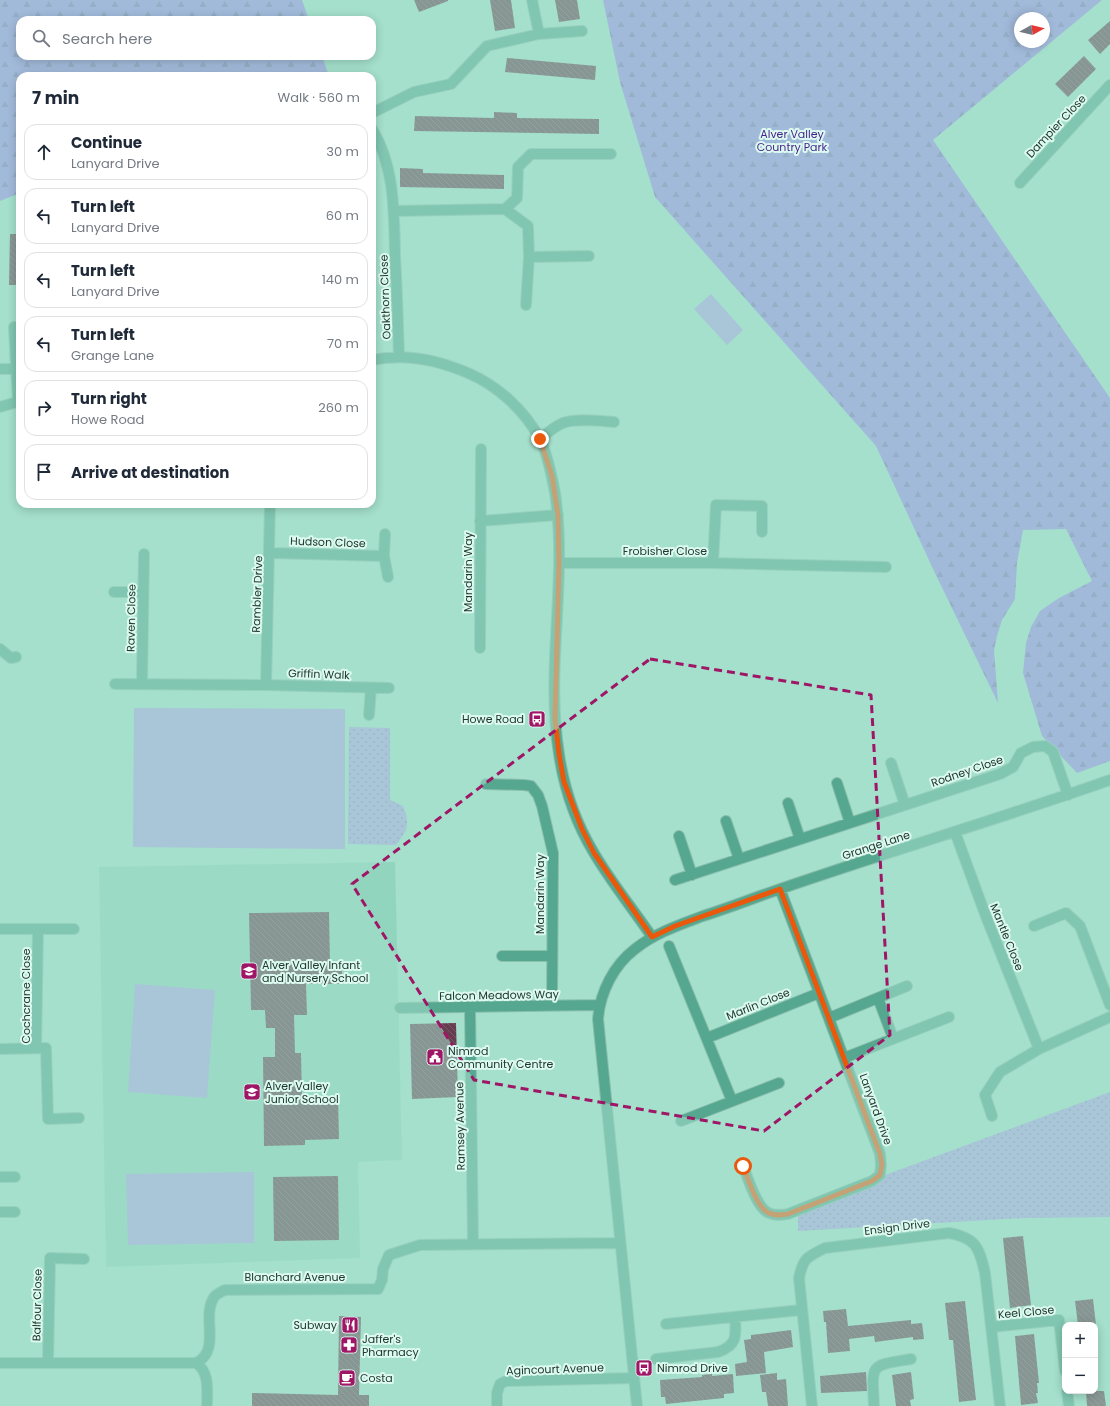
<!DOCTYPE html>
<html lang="en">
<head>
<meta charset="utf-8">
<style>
	:root { --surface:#fff; --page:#f2f2f3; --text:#1f2937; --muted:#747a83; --line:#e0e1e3 }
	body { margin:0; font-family:Poppins,sans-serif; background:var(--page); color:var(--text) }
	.controls { position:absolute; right:12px; bottom:12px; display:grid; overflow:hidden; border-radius:8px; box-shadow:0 2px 10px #0003 }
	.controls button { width:36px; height:36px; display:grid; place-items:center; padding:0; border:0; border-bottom:1px solid var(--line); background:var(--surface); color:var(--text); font:20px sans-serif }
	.compass { position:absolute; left:1014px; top:12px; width:36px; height:36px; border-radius:50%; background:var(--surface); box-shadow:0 2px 10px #0003; rotate:82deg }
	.stop { position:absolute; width:12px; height:12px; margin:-9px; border:3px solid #ea580c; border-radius:50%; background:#fff }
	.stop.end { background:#ea580c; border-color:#fff; box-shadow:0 1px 4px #0008 }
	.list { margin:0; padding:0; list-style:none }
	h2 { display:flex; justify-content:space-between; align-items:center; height:52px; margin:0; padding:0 16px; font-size:17px }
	h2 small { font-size:13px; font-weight:400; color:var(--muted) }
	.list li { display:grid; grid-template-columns:26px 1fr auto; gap:12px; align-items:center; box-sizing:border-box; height:56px; margin:0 8px 8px; padding:0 8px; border:1px solid var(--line); border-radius:12px }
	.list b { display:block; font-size:15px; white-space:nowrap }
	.list p { margin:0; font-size:13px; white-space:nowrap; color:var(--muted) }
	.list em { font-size:13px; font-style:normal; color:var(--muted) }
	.icon { flex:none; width:22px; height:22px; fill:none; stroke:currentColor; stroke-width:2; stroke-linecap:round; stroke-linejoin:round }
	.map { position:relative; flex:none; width:1110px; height:1406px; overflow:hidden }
	.search { position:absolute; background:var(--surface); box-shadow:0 2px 10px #0003; left:16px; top:16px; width:360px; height:44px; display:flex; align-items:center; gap:10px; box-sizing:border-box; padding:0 14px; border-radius:12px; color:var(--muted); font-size:15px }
	.panel { position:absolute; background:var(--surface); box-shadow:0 2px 10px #0003; left:16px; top:72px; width:360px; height:436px; border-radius:12px }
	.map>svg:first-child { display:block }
	.built { fill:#91d5be }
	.grass { fill:url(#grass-dots) }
	.forest { fill:url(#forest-firs); fill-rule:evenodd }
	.garden { fill:#afa4e6 }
	.building { fill:url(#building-back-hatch) }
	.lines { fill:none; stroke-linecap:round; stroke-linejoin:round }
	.street-casing { stroke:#8abead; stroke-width:12 }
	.street { stroke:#56a78f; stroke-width:10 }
	.route { stroke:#ea580c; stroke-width:5 }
	.marked { fill:none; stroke:#9e1665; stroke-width:3; stroke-dasharray:8 5; stroke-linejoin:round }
	.labels { text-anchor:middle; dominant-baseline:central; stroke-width:4; stroke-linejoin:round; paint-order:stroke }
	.street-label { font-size:11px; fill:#203830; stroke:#dcfaef }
	.park-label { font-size:11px; fill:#461f8d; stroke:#dcfaef }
	.poi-label { font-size:11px; fill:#203830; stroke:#dcfaef; text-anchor:start }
</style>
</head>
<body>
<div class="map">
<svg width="1110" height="1406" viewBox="0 0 1110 1406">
	<defs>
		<pattern id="grass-dots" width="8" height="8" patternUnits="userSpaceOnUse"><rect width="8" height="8" fill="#afa4e6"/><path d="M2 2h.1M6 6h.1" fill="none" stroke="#8e87bb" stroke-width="1.8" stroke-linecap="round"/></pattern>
		<pattern id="forest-firs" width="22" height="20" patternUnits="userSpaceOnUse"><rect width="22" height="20" fill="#a08ceb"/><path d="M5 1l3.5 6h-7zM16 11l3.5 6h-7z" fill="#8273bf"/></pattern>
		<pattern id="building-back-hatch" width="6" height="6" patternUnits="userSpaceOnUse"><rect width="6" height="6" fill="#673c4f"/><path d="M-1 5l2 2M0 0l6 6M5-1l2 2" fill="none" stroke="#785766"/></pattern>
	</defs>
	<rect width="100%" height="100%" fill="#a4e0cc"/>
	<path class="built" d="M395,862l7,298 -44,2 2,96 -254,9 -7,-400z"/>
	<path class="grass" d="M349,727l41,1v72l13,6c7,18 5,24 -7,39l-48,-1z
		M1110,1092v125l-86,1 -226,13v-15l90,-42z"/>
	<path class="forest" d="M0,0h302l7,20h-289v36h302l7,20h-309v117l-20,8z
		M603,0h499l-169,140 177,258v363l-33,12 -35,-37 -19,-63 3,-30 5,-16 9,-16 19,-13 33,-17 -26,-52 -43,1 -6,33 -2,36 -13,21 -5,16 -3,14 4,53 -64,-132 -58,-125 -221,-249 -35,-115zM1020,18h24v24h-24z"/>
	<path class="garden" d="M711,294l32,36 -16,15 -33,-36z
		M134,708l211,1v140l-212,-2z
		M135,984l80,6 -8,108 -79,-6z
		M254,1172v71l-126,2 -2,-71z"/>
	<path class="building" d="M414,0h34v1l-29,11z
		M490,0h21l4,28 -20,3z
		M555,0h22l3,19 -21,3z
		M1110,21v23l-10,10 -12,-14z
		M1084,56l12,13 -28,28 -13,-13z
		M507,58l89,8 -1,14 -90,-8z
		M494,112l23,1v5l82,1v15l-185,-3 1,-15 79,2z
		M400,168l23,1v4l81,2v14l-104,-2z
		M10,234h10v51h-11z
		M329,912l1,52h12v20h-36l1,31h-13l1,38h6l1,46h36l1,40 -34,1v5l-41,1 -1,-89h12v-29h-9l-1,-18h-14l-2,-97z
		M456,1023l2,74 -46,2 -2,-75z
		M338,1176l1,64 -65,1 -1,-64z
		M1023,1236l8,69 -21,3 -7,-70z
		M1093,1299l3,26h-18l-3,-24z
		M965,1301l11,99 -17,2 -6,-62h-4l-4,-37z
		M846,1309l2,17 63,-6v4l11,-1 2,16 -11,1v-3l-38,5 -1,-6 -25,3 1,12 -22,2 -2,-31h-2l-1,-11z
		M339,1316l22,1 -2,78h10v11h-117v-13l86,2z
		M791,1330l2,17 -29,5 2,21 -30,3 -1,-12 12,-2 -3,-22 7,-1v-4z
		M1034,1334l5,49h-2l1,10h-2l2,10 -17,2 -6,-69z
		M866,1372l1,19 -46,2 -1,-17z
		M911,1372l3,27 -4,1 1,6h-15l-4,-31z
		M777,1373v7l9,-1 2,27h-20l-2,-14h-4l-2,-17z
		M712,1374v2l21,-2 1,19 -10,1v4l-58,6 -1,-7h-4l-1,-17 42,-3v-2z
		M1086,1391h18l2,15h-19z"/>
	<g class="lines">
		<g class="street-casing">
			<path id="street" d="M532,0l7,34
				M372,113l42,-21 37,-8 36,-38 52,-12 43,-3
				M372,129c23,37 22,85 23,127 2,34 3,68 4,101
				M1020,183l90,-98
				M505,209l23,17 1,31 -3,48
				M394,211l111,-2 12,-11 1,-31 13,-13h80
				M529,257l60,-1
				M372,360c32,-7 66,0 96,13 30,13 55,36 71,64 8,15 13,40 16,56 13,87 -10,175 4,261 5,34 17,69 35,99 17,29 39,56 58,84
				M0,369h16
				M18,401l-4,-74h6
				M0,407l20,-6
				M540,439c7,-6 15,-13 23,-16 13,-5 37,-2 51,-1
				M480,521l78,-6
				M385,534l-1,22 4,21
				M270,553l114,3
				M559,563h154l3,-58 46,1v26
				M713,563l173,4
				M114,592h29
				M480,648l1,-199
				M0,649l11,9 5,-1
				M142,683l2,-129
				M115,684l151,1 123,3
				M266,685l4,-181
				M369,715l2,-27
				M891,763l14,42
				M837,783l13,40
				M486,784l38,1 7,1 7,9 4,11 11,47 -1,153
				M788,803l12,36
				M726,821l13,38
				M955,832l30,82 54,135 71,-32
				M679,836l13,39
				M675,880l325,-106 13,-7 8,-14 12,-6 12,-1 8,6 15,43
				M1034,926l32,-13 14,13 30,79
				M0,929h74
				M669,946l63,155
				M502,956h50
				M878,998l15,40
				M470,1007l3,237
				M400,1008l199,-3
				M829,1018l78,-32
				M707,1038l112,-45
				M36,1048l2,-119
				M0,1049l46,-1 2,71 31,-1
				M844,1058l105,-41
				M992,1116l-7,-21 15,-23 39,-23
				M681,1121l98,-38
				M743,1166c5,12 14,43 26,47 6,3 12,2 19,1l84,-33 8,-6 1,-10 -1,-11 -100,-265
				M0,1177h15
				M0,1212h15
				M666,1324l135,-14
				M992,1327l67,-7 6,51
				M656,1359l62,-7c20,-7 18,-17 17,-35
				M0,1363h196c25,-12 6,-45 17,-64 2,-5 8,-7 12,-9l153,-1 4,-9 1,-11 6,-14 31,-10 200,-2
				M48,1363l2,-105 34,1
				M196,1363c14,9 11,28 11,43
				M1067,1391l2,15
				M497,1406v-13l3,-9 6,-3 128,-3
				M637,1406l-39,-387c2,-27 16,-54 37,-70 20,-16 44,-24 68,-33 19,-6 38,-13 57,-20 116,-41 234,-75 350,-116
				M812,1406l-13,-128c4,-20 8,-21 26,-30l124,-15c27,5 30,14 36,40l15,133
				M874,1406c-2,-43 -5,-40 37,-47"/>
		</g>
		<use href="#street" class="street"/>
	</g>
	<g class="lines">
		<path class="route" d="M540,439l12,37 6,39 1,48 -4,156 4,35 5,28 18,47 12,24 58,84 23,-11 105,-37 100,265 2,11 -2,10 -8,6 -84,33c-7,1 -13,2 -19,-1 -12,-4 -21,-35 -26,-47"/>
	</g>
	<path d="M0 0H1110V1406H0ZM650,659l221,36 19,340 -126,96 -290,-51 -122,-196z" fill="#a4e0cc" fill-opacity=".55" fill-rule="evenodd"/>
	<path class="marked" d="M650,659l221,36 19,340 -126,96 -290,-51 -122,-196z"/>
	<defs>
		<g id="bus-square" transform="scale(0.9)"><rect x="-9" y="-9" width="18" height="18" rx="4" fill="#9e1665" stroke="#dcfaef"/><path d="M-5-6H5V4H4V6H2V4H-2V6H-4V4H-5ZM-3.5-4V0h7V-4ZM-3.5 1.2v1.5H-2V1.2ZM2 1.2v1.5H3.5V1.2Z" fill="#fff"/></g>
		<g id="school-square" transform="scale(0.9)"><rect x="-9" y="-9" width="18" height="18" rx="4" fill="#9e1665" stroke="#dcfaef"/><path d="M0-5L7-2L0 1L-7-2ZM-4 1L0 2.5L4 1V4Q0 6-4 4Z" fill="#fff"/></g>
		<g id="civic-square" transform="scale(0.9)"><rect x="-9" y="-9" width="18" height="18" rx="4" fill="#9e1665" stroke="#dcfaef"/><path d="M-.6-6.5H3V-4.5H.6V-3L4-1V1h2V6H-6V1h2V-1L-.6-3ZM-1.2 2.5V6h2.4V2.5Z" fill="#fff"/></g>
		<g id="restaurant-square" transform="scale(0.9)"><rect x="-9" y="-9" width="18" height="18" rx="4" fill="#9e1665" stroke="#dcfaef"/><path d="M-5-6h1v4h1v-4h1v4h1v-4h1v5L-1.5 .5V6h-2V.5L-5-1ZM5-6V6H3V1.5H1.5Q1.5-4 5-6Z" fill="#fff"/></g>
		<g id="pharmacy-square" transform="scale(0.9)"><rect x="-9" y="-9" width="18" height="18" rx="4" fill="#9e1665" stroke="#dcfaef"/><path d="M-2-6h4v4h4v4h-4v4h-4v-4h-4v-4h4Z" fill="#fff"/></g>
		<g id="cafe-square" transform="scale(0.9)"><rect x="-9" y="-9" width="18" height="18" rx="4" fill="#9e1665" stroke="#dcfaef"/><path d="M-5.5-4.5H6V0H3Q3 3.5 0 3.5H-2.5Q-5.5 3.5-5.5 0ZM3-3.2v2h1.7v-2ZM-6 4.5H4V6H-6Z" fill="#fff"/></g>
	</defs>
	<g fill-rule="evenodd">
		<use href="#bus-square" x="537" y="719"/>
		<use href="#school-square" x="249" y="971"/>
		<use href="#civic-square" x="435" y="1057"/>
		<use href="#school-square" x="252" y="1092"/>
		<use href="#restaurant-square" x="350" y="1325"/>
		<use href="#pharmacy-square" x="349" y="1345"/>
		<use href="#bus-square" x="644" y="1368"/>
		<use href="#cafe-square" x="347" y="1378"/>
	</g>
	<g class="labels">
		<g class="street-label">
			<text transform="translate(1056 126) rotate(-47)">Dampier Close</text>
			<text transform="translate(385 297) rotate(-92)">Oakthorn Close</text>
			<text transform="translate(328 542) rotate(2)">Hudson Close</text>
			<text x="665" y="551">Frobisher Close</text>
			<text transform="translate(468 572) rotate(-90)">Mandarin Way</text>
			<text transform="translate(257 594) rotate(-88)">Rambler Drive</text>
			<text transform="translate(131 618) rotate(-89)">Raven Close</text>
			<text transform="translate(319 674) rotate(2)">Griffin Walk</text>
			<text transform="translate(967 771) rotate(-19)">Rodney Close</text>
			<text transform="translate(876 845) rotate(-18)">Grange Lane</text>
			<text transform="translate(540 894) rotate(-90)">Mandarin Way</text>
			<text transform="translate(1007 937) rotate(68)">Mantle Close</text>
			<text transform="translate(499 995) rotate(-1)">Falcon Meadows Way</text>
			<text transform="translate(26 996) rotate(-90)">Cochcrane Close</text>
			<text transform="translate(758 1004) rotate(-22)">Marlin Close</text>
			<text transform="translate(876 1109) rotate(70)">Lanyard Drive</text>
			<text transform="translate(460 1126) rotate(-91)">Ramsey Avenue</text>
			<text transform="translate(897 1227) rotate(-7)">Ensign Drive</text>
			<text x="295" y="1277">Blanchard Avenue</text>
			<text transform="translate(37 1305) rotate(-89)">Balfour Close</text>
			<text transform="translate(1026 1312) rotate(-5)">Keel Close</text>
			<text transform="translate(555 1369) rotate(-2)">Agincourt Avenue</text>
		</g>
		<g class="park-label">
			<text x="792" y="134">Alver Valley<tspan x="792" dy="13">Country Park</tspan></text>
		</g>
		<g class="poi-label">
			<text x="524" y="719" text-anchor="end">Howe Road</text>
			<text x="262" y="965">Alver Valley Infant<tspan x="262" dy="13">and Nursery School</tspan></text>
			<text x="448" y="1051">Nimrod<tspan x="448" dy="13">Community Centre</tspan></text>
			<text x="265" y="1086">Alver Valley<tspan x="265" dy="13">Junior School</tspan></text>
			<text x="337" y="1325" text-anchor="end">Subway</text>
			<text x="362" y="1339">Jaffer's<tspan x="362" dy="13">Pharmacy</tspan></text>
			<text x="657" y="1368">Nimrod Drive</text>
			<text x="360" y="1378">Costa</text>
		</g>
	</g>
</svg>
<div class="controls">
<button>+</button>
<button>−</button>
</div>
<svg class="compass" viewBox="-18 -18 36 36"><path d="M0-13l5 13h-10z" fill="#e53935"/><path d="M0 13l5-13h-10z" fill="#747a83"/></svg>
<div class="stop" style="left:743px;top:1166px"></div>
<div class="stop end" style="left:540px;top:439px"></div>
<div class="search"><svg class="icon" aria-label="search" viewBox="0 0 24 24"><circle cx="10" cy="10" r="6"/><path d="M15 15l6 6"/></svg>Search here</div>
<section class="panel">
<h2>7 min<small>Walk · 560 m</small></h2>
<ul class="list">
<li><svg class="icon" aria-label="ahead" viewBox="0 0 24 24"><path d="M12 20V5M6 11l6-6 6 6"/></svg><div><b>Continue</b><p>Lanyard Drive</p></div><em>30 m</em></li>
<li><svg class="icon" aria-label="left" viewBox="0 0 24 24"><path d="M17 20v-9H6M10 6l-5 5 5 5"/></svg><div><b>Turn left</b><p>Lanyard Drive</p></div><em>60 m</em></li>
<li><svg class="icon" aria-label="left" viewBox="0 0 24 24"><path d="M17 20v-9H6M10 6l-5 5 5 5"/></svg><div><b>Turn left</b><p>Lanyard Drive</p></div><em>140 m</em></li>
<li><svg class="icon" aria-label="left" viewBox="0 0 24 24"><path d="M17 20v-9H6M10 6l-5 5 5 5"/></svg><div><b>Turn left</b><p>Grange Lane</p></div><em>70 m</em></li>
<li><svg class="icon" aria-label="right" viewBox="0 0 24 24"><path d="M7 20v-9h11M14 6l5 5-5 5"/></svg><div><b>Turn right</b><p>Howe Road</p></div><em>260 m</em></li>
<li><svg class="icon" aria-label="arrive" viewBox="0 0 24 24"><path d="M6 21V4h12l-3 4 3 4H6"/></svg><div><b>Arrive at destination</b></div></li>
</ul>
</section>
</div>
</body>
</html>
